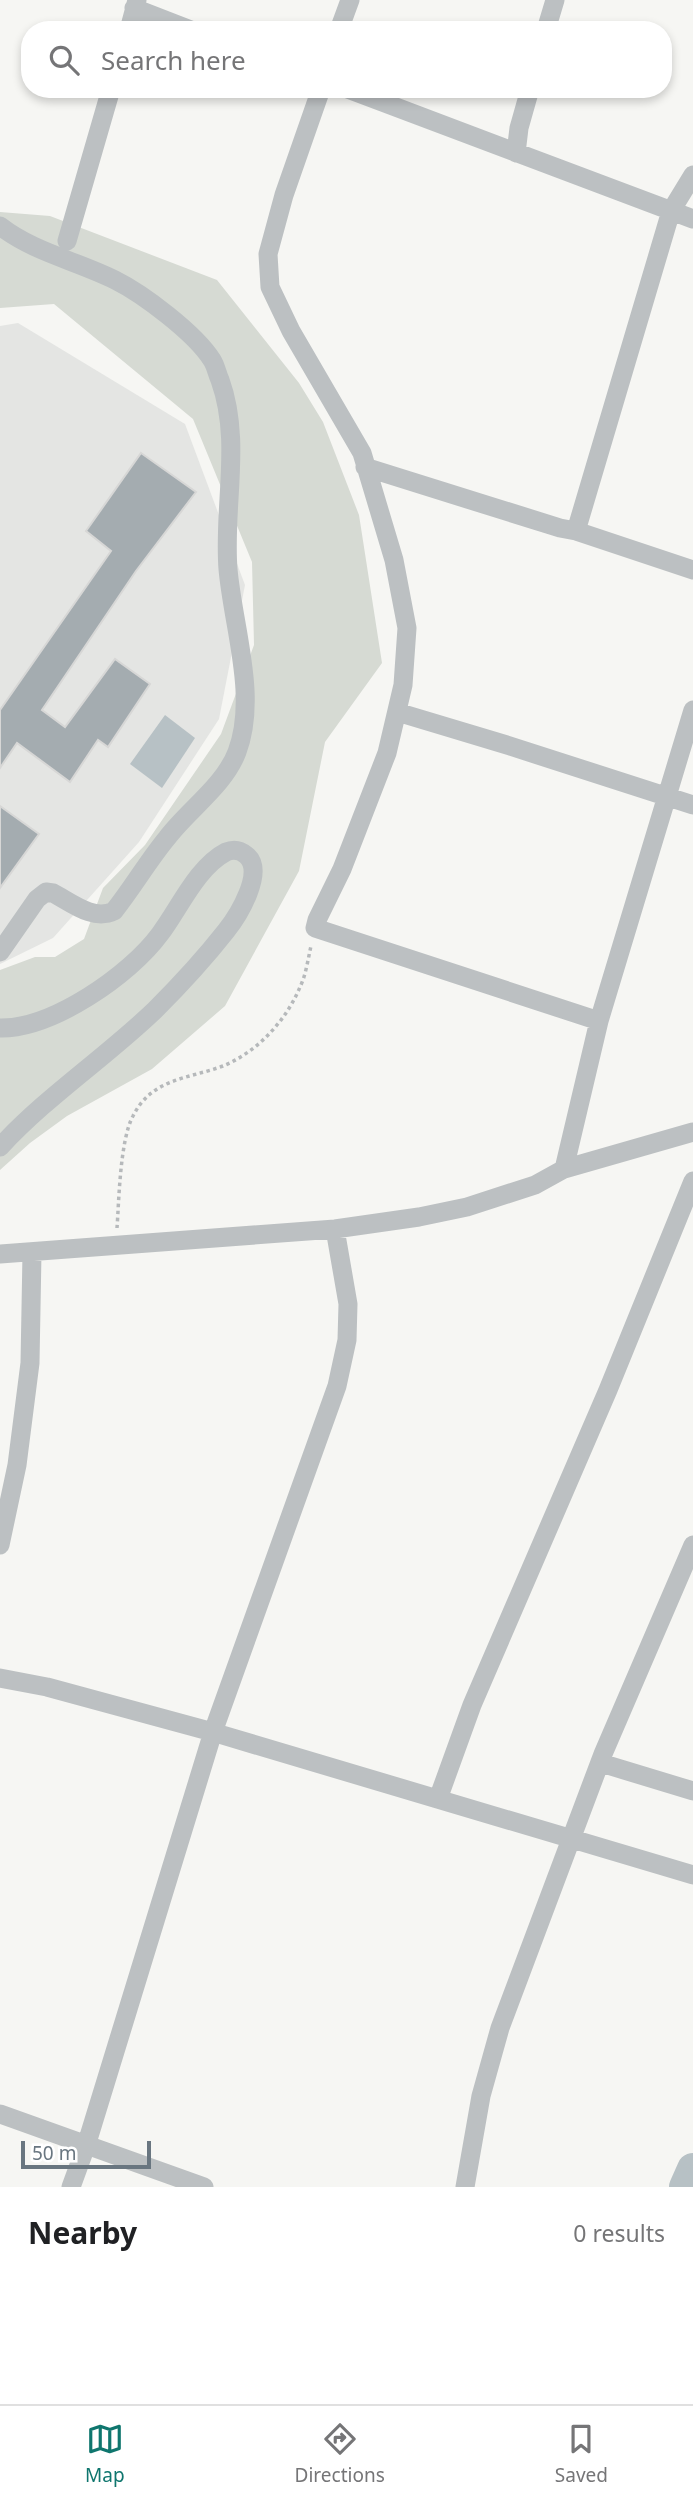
<!DOCTYPE html>
<html lang="en">
<head>
<meta charset="utf-8">
<style>
	:root { --surface:#fff; --page:#f2f2f2; --text:#202124; --muted:#757577; --line:#e0e0e0; --accent:#0f766e }
	body { margin:0; font-family:"Noto Sans",sans-serif; background:var(--page); color:var(--text) }
	.scale { position:absolute; left:21px; bottom:18px; width:130px; box-sizing:border-box; padding-left:7px; border:4px solid #697680; border-top:0; font-size:19px; line-height:24px; white-space:nowrap; color:#697680; -webkit-text-stroke:5px #fff; paint-order:stroke }
	.list { margin:0; padding:0; list-style:none }
	h2 { display:flex; justify-content:space-between; align-items:center; height:91px; margin:0; padding:0 28px; font-size:30px }
	h2 small { font-size:23px; font-weight:400; color:var(--muted) }
	.icon { flex:none; width:38px; height:38px; fill:none; stroke:currentColor; stroke-width:2; stroke-linecap:round; stroke-linejoin:round }
	.map { position:relative; flex:none; width:693px; height:2187px; overflow:hidden }
	.search { position:absolute; background:var(--surface); box-shadow:0 4px 10px #0003; left:21px; right:21px; top:21px; height:77px; display:flex; align-items:center; gap:18px; box-sizing:border-box; padding:0 24px; border-radius:28px; color:var(--muted); font-size:26px }
	.sheet { height:217px; background:var(--surface) }
	nav { display:flex; justify-content:space-around; align-items:center; box-sizing:border-box; height:98px; border-top:2px solid var(--line); background:var(--surface); font-size:19px; color:var(--muted) }
	nav a { display:grid; justify-items:center; gap:4px }
	nav .on { color:var(--accent) }
	.map>svg:first-child { display:block }
	.built { fill:#e4e5e3 }
	.green { fill:#d6dad3 }
	.water { fill:#b7c1c5 }
	.lines { fill:none; stroke-linecap:round; stroke-linejoin:round }
	.river { stroke:#b7c1c5; stroke-width:32 }
	.building { fill:#a4acb0; stroke:#d7d7d6; stroke-width:2 }
	.path { stroke:#b6b9bb; stroke-width:3.5; stroke-dasharray:3.5 3.5; stroke-linecap:butt }
	.minor { stroke:#bcc0c2; stroke-width:19 }
</style>
</head>
<body>
<div class="map">
<svg width="693" height="2187" viewBox="0 0 693 2187">
	<rect width="100%" height="100%" fill="#f6f6f3"/>
	<path class="built" d="M18,323l167,101 60,161 -26,134 -80,123 -86,96 -53,26v-638z"/>
	<path class="green" d="M0,212l50,4 167,64 82,103 24,39 36,93 23,148 -57,79 -26,129 -74,135 -73,63 -85,47 -37,27 -30,27v-200l35,-13h20l29,-18 19,-51 42,-43 76,-111 33,-89 -2,-83 -59,-143 -139,-115 -54,4z"/>
	<path class="water" d="M165,715l30,23 -33,50 -32,-24z"/>
	<g class="lines">
		<path class="river" d="M685,2187l8,-18"/>
	</g>
	<path class="building" d="M141,453l55,39 -60,79 -94,139 23,17 50,-68 35,25 -42,63 -10,-7 -28,42 -53,-39 -17,25v-58l111,-159 -25,-20z
		M0,806l39,28 -39,54z"/>
	<g class="lines">
		<path class="path" d="M117,1228c2,-28 3,-88 16,-112 19,-38 55,-37 90,-50 34,-14 63,-45 77,-79 6,-12 8,-28 11,-41"/>
		<path class="minor" d="M134,8l57,22
			M129,30l8,-30
			M339,30l11,-30
			M546,30l9,-30
			M321,89l-37,106 -16,59 2,33 21,44 71,122 32,107 13,68 -4,57 -16,68 -45,116 -25,51 -2,8 284,93
			M348,89l345,130
			M516,153l3,-25 11,-39
			M0,226c33,26 77,35 115,54 28,14 80,53 97,80 4,6 5,14 8,20 22,61 3,126 8,189 5,58 30,127 9,183 -13,34 -49,58 -70,86 -19,23 -34,49 -53,73 -21,10 -42,-8 -61,-18l-7,-1 -9,7 -37,53
			M67,241l44,-152
			M365,467l195,61 16,3 117,39
			M576,531l95,-320 22,-36
			M397,712l113,34 183,59
			M0,1028c52,1 130,-53 160,-94 19,-25 37,-67 66,-82 7,-3 14,-2 20,3 20,16 -8,61 -20,76 -22,28 -46,54 -71,79 -50,48 -108,86 -155,137
			M564,1169l35,-148 94,-311
			M0,1254l335,-25 84,-12 48,-10 68,-22 29,-16 129,-37
			M0,1545l17,-80 13,-102 2,-110
			M0,1678l47,9 162,44 484,144
			M601,1763l92,28
			M438,1799l34,-94 136,-315 85,-209
			M0,2114l204,73
			M71,2187l15,-41 127,-414 124,-346 10,-46 1,-36 -13,-75
			M465,2187l16,-91 19,-68 103,-274 90,-209"/>
	</g>
</svg>
<div class="scale">50 m</div>
<div class="search"><svg class="icon" aria-label="search" viewBox="0 0 24 24"><circle cx="10" cy="10" r="6"/><path d="M15 15l6 6"/></svg>Search here</div>
</div>
<section class="sheet">
<h2>Nearby<small>0 results</small></h2>
<ul class="list">
</ul>
</section>
<nav>
<a class="on"><svg class="icon" aria-label="map" viewBox="0 0 24 24"><path d="M3 6l6-2 6 2 6-2v14l-6 2-6-2-6 2zM9 4v14M15 6v14"/></svg>Map</a>
<a><svg class="icon" aria-label="directions" viewBox="0 0 24 24"><path d="M12 3l9 9-9 9-9-9zM9 14v-3h6M13 9l2 2-2 2"/></svg>Directions</a>
<a><svg class="icon" aria-label="saved" viewBox="0 0 24 24"><path d="M7 4h10v16l-5-4-5 4z"/></svg>Saved</a>
</nav>
</body>
</html>
